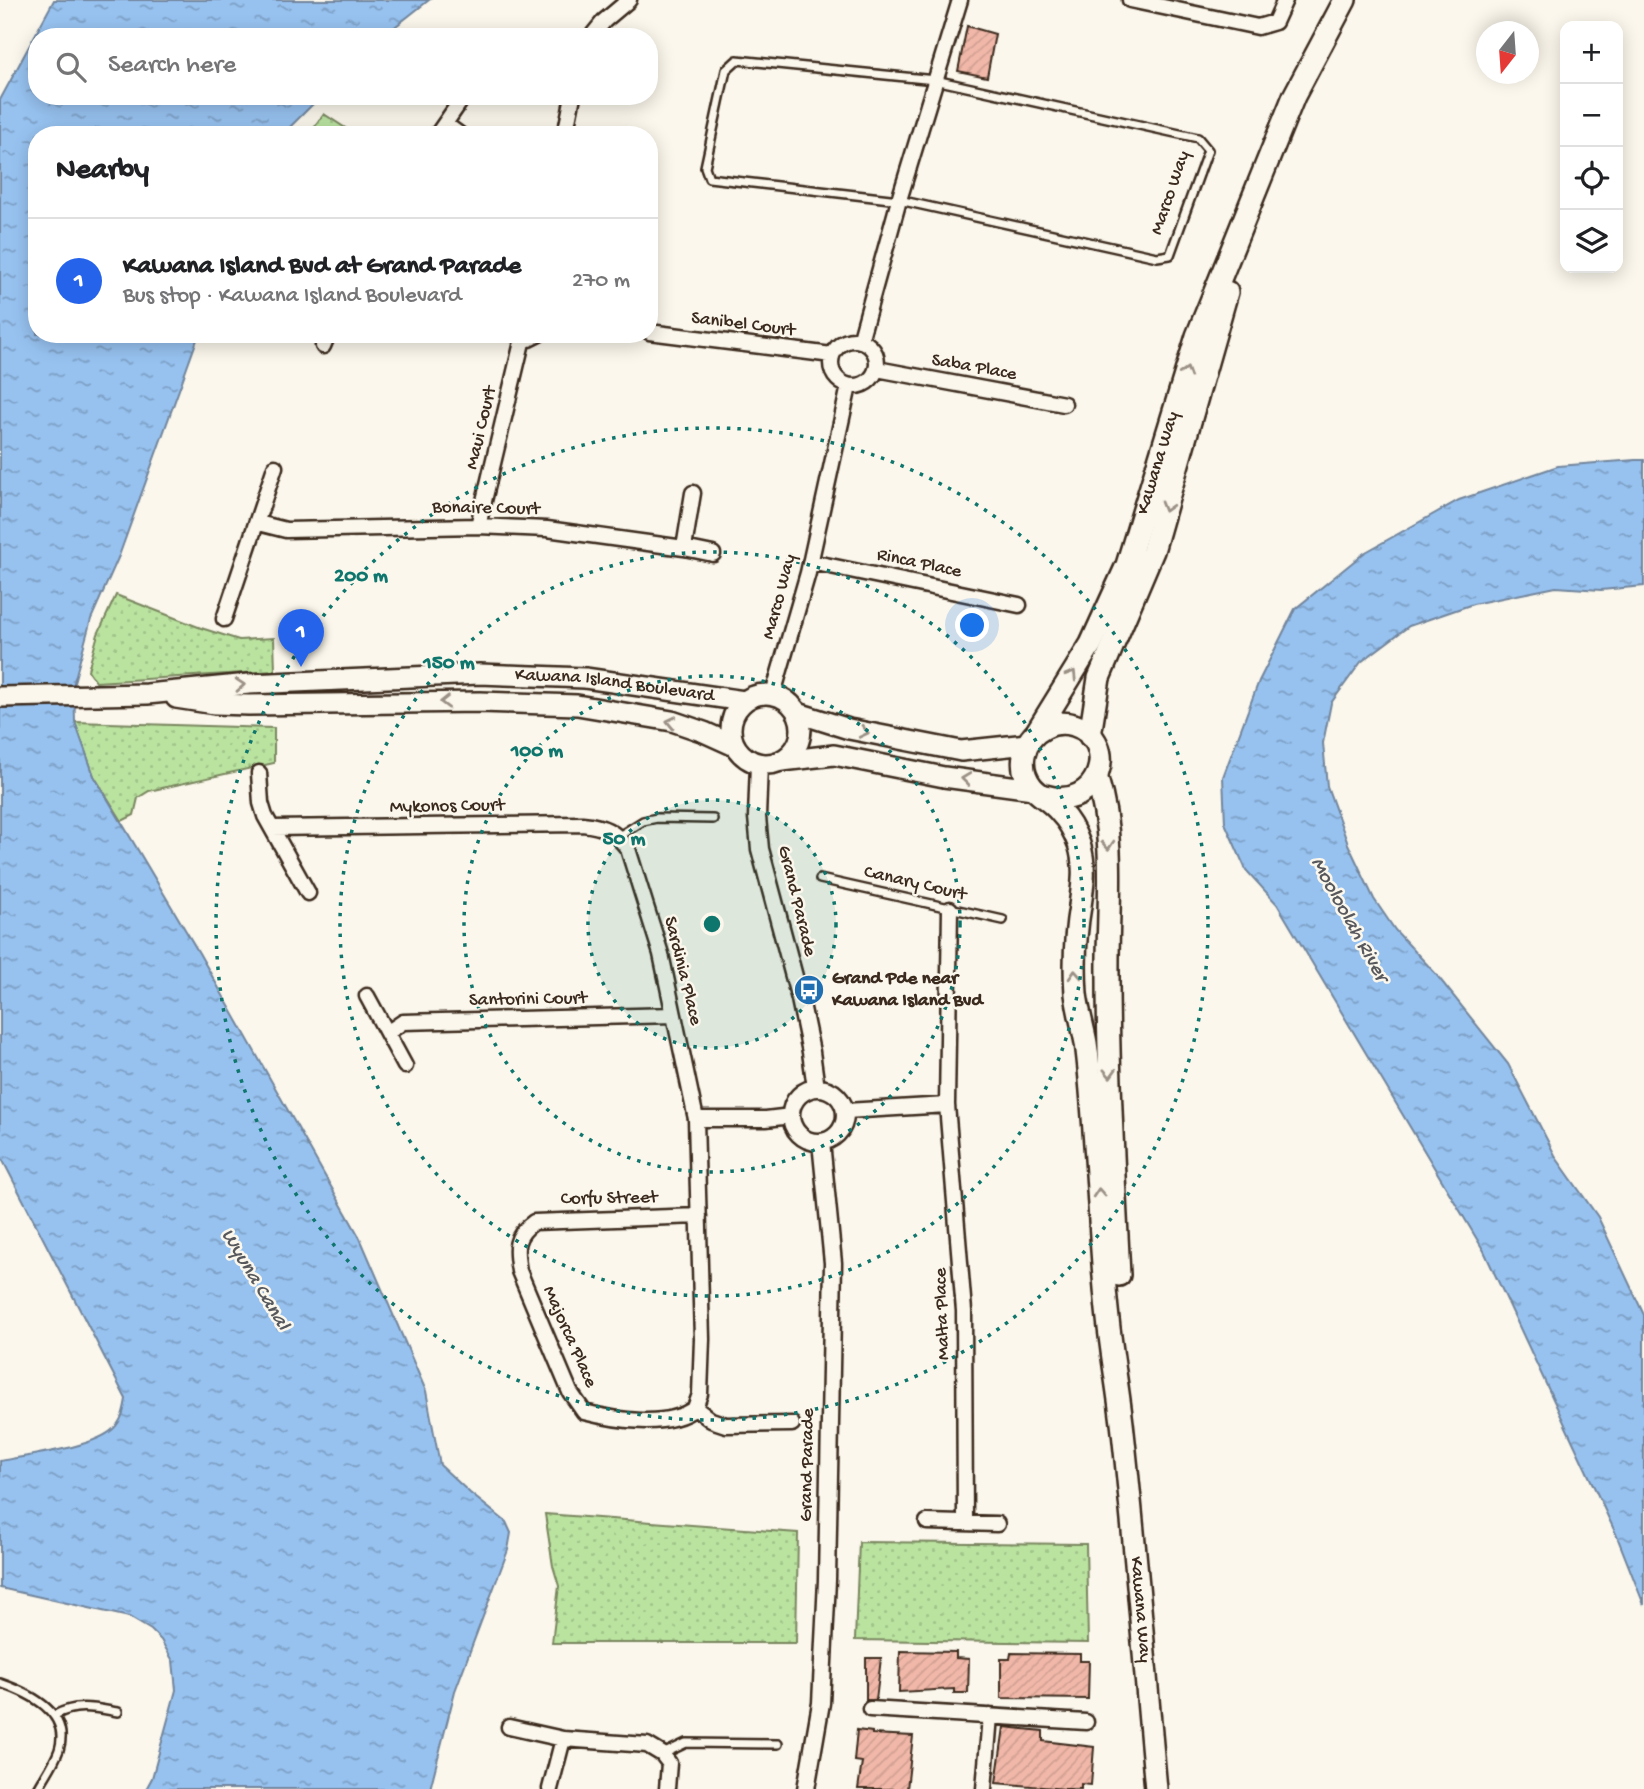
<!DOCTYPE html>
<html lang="en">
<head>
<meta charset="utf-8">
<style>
	:root { --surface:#fff; --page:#f2f2f2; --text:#202124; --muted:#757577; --line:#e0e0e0; --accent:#2563eb }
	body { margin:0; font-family:"Gochi Hand",sans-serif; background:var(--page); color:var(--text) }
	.controls { position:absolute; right:21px; top:21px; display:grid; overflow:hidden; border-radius:14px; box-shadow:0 4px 18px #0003 }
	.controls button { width:63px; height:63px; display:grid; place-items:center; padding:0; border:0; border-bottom:2px solid var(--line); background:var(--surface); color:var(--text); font:35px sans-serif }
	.compass { position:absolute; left:1476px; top:21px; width:63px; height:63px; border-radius:50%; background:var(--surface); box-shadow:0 4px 18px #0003; rotate:197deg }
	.you { position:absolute; left:973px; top:626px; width:24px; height:24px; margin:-18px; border:5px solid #fff; border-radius:50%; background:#1a73e8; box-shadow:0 0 0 10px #1a73e833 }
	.badge { display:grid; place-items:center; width:46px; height:46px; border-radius:50%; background:var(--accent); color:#fff; font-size:23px; font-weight:700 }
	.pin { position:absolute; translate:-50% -58px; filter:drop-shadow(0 2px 4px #0008) }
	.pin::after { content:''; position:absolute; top:37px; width:24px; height:21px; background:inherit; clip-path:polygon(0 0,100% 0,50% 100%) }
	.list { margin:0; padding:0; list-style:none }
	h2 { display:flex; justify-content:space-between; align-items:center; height:91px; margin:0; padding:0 28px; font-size:30px }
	h2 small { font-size:23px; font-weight:400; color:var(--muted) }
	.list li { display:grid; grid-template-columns:46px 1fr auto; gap:21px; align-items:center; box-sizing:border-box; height:126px; padding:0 28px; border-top:2px solid var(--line) }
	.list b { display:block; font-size:26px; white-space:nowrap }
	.list p { margin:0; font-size:23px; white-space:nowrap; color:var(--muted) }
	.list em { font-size:23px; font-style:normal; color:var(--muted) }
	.icon { flex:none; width:38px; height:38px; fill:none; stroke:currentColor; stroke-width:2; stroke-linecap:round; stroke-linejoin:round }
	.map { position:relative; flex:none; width:1644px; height:1789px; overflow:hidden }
	.search { position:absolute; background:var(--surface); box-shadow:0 4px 18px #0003; left:28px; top:28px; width:630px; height:77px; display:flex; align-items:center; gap:18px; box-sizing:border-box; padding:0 24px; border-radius:28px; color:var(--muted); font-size:26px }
	.panel { position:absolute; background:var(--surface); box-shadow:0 4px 18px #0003; left:28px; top:126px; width:630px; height:217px; border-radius:28px }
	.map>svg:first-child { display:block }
	.park { fill:url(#park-dots); stroke:#7a865f; stroke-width:2 }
	.water { fill:url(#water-ripples); stroke:#72859c; stroke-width:2 }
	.building { fill:url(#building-hatch); stroke:#3b2a1e; stroke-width:2 }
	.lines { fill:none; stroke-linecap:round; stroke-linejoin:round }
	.service-casing { stroke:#3b2a1e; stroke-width:12 }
	.minor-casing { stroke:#3b2a1e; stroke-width:19 }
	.tertiary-casing { stroke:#3b2a1e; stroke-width:21 }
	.secondary-casing { stroke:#3b2a1e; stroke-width:24 }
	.primary-casing { stroke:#3b2a1e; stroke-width:26 }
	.service { stroke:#fbf7ec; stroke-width:7 }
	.minor { stroke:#fbf7ec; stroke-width:14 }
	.tertiary { stroke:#fbf7ec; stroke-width:16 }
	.secondary { stroke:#fbf7ec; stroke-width:19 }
	.primary { stroke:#fbf7ec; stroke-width:21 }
	.oneway { stroke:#9b9085 }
	.ring { fill:none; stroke:#0f766e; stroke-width:3.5; stroke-dasharray:3.5 7 }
	.labels { text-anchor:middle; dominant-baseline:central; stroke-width:5; stroke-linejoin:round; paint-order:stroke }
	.street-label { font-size:19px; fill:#3b2a1e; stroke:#fbf7ec }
	.poi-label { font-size:19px; font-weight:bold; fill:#3b2a1e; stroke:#fbf7ec; text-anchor:start }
	.water-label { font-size:21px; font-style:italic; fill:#57585d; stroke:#fbf7ec }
	.centre { fill:#0f766e; stroke:#fbf7ec; stroke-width:3.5 }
	.ring-label { font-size:21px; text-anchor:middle; font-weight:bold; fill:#0f766e; stroke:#fbf7ec; stroke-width:5; stroke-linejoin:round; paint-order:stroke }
</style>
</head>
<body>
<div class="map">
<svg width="1644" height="1789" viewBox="0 0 1644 1789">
	<defs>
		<pattern id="park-dots" width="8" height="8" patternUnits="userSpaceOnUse" patternTransform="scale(1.75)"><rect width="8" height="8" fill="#bae3a0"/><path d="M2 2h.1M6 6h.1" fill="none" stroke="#a1c389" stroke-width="1.8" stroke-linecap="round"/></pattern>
		<pattern id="water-ripples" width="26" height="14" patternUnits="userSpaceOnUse" patternTransform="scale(1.75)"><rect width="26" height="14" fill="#97c2f0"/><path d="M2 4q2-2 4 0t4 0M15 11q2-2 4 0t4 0" fill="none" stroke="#7c9ec2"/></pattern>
		<pattern id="building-hatch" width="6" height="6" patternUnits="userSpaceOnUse" patternTransform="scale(1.75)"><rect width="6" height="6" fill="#f1b8a9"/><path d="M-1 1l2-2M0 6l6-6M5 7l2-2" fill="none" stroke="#d09e91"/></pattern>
	</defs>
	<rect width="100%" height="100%" fill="#fbf7ec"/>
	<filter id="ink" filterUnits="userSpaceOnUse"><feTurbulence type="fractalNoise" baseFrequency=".0143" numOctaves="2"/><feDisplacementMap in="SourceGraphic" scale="14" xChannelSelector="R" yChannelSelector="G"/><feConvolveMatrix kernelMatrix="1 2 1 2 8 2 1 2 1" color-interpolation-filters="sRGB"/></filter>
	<g filter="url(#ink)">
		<path class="park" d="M324,114l32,21h-47z
			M116,595l85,33 38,12 35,-2 1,33 -179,11 -8,-12 10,-36z
			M75,722l199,6v35l-125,28 -11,7 -4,17 -12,6 -28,-45z
			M545,1514l253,19 -2,110h-244l7,-57 -6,-20z
			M859,1542l227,2 2,99 -233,-3z"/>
		<path class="water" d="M54,0h375l-47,37h-345v59h284l-39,39h-245v199h162l-80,222 -28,63 -17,63 1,40 19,54 105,177 161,285 66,153 14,74 30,28 36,29 5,11 -3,17 -53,141 -25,98h-284l6,-11 24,-88 -3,-29 -12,-21 -10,-10 -22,-13 -129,-29v-127c28,-6 93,-13 113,-32 9,-8 11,-18 13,-30l-126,-244v-1055z
			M1635,460h9v126l-43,4 -45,-3 -83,17 -64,22 -48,36 -30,41 -8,40 4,43 21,58 26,55 21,31 40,43 73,91 49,95 41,58 46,98v290l-28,-71 -132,-283 -207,-347 -31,-34 -21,-47 -2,-46 36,-96 36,-72 69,-56 95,-53 99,-34z"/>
		<path class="building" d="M967,26l28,8 -8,43 -29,-6z
			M900,1651l56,1v6l13,1 -1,34h-14v-4l-55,3z
			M1011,1653l69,1v7h9l-1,38 -87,-1v-39h9z
			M866,1658h15l-5,42h-10z
			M1004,1727l39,4v10l51,6 -3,38 -10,-1v5h-16l-69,-6z
			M857,1730l15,2v2l41,2 -6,53h-49l4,-27 -8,-1z"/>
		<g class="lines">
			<g class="service-casing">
				<path id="service" d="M737,60l198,20 263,58 10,12 -38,105 -13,2 -258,-57 -190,-22 -4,-11 21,-97z
					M619,836l24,-15 14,-3 56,1
					M820,879l183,41
					M0,1683c29,10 71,29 59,67 -5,14 -14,26 -21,39
					M55,1715c22,-12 40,-7 63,-3
					M663,1754l23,-11 92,1"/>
			</g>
			<g class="minor-casing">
				<path id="minor" d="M1130,0l128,27 17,-5 10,-22
					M591,37l13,-16 25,-21
					M445,124l15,11
					M437,135l27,-39
					M565,135l8,-39
					M649,332l183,23
					M515,334l14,5 10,-5
					M831 363a23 23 0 1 1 46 0a23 23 0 1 1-46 0Z
					M860,341l39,-141 61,-200
					M323,346l5,-12
					M877,369l187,35
					M258,523l28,7 192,-4 69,3 137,19 29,6
					M478,526l45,-188
					M684,548l9,-55
					M811,562l208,43
					M224,619l51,-152
					M773,694l35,-121 41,-187
					M259,773l2,30 4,13 43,77
					M272,828l310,-4c21,2 33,7 46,25l33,105 35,165
					M950,909l-3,196 17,206 1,212
					M367,996l38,70
					M387,1033l16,-11 271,-7
					M846,1111l101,-6
					M695,1408c-27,21 -80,12 -111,4l-14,-20 -51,-121c-4,-23 -5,-35 15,-49l165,-6
					M695,1408l5,-14 2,-55 -6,-220h70l25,-3
					M695,1408l16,12 15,5 66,-1
					M927,1522l70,2
					M870,1709l216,13
					M509,1727l54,12
					M550,1789l13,-50 84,6 15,9 7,9 -2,26
					M984,1789l6,-73"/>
			</g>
			<g class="tertiary-casing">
				<path id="tertiary" d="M759,764l-2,53 3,32 40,150 11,53 5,36
					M791 1115a27 27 0 1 1 54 0a27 27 0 1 1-54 0Z
					M806,1789l15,-86 6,-123 6,-317 -12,-121"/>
			</g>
			<g class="secondary-casing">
				<g id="secondary">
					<circle cx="766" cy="729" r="35"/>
					<path id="s1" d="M0,697l147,-3 102,-10 231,-10 105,4 159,23"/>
					<path d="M176,698l39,6 34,1 231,-3 97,3 95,16 32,11 31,14"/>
					<path d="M798,713l51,16 112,22 66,-7"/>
					<path d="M782,761l52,-6 110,22 89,12"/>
				</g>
			</g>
			<g class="primary-casing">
				<g id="primary">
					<path id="s2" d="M1036,733l55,-89 36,-79 70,-229 97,-240 51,-96"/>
					<path d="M1090,736l9,-58 54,-127 74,-259"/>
					<path d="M1097,779c20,63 10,131 11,196 0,100 6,200 11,300"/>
					<path id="s3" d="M1045,796c54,17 77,-55 29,-71 -10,-3 -21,-2 -30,3 -22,11 -27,40 -12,59 8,9 20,15 28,25 8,8 15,21 19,32 7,21 4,41 1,62 -5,29 -6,58 -4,88 2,16 7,33 10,49 4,29 6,59 8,88 5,63 7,126 14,188 4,38 11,75 15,113 13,118 22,238 33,357"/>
				</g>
			</g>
			<use href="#service" class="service"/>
			<use href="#minor" class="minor"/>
			<use href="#tertiary" class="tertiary"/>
			<use href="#secondary" class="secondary"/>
			<use href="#primary" class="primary"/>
		</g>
		<defs><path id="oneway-chevron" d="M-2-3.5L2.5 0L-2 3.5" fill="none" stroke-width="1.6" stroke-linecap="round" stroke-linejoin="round" transform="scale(1.75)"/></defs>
		<g class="oneway">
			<use href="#oneway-chevron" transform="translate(1186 372) rotate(-73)"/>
			<use href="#oneway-chevron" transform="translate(1166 507) rotate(106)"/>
			<use href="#oneway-chevron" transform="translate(1072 675) rotate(-58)"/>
			<use href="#oneway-chevron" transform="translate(240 685) rotate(-4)"/>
			<use href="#oneway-chevron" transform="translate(445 702) rotate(179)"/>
			<use href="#oneway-chevron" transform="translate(671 722) rotate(-167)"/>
			<use href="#oneway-chevron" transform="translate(864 732) rotate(13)"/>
			<use href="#oneway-chevron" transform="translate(966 779) rotate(-173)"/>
			<use href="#oneway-chevron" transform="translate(1108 845) rotate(86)"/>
			<use href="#oneway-chevron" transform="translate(1075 975) rotate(-93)"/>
			<use href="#oneway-chevron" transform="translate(1110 1073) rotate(88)"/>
			<use href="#oneway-chevron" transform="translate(1099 1193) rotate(-94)"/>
		</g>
	</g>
	<circle cx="712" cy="924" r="124" fill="#0f766e" fill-opacity=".12"/>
	<g class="ring">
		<circle cx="712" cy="924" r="124"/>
		<circle cx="712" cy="924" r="248"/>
		<circle cx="712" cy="924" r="372"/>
		<circle cx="712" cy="924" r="496"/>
	</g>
	<defs>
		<g id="bus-disc" transform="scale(1.575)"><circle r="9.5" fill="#1f6fb2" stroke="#fbf7ec"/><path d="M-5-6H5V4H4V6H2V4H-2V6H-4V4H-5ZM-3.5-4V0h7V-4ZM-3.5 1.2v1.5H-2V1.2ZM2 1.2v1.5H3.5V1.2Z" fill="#fff"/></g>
	</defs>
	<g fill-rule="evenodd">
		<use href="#bus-disc" x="809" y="990"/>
	</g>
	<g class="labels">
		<g class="street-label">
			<text transform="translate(1171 193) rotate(-71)">Marco Way</text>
			<text transform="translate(743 325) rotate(7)">Sanibel Court</text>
			<text transform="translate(974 368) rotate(10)">Saba Place</text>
			<text transform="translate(482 428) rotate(-77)">Maui Court</text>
			<text stroke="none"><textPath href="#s2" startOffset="298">Kawana Way</textPath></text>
			<text transform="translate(486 509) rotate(1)">Bonaire Court</text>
			<text transform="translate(919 564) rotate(12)">Rinca Place</text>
			<text transform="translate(780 597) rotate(-75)">Marco Way</text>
			<text stroke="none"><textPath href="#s1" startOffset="616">Kawana Island Boulevard</textPath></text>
			<text transform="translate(447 807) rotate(-1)">Mykonos Court</text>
			<text transform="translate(915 884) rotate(13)">Canary Court</text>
			<text transform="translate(796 901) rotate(76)">Grand Parade</text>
			<text transform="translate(682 971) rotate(76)">Sardinia Place</text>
			<text transform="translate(528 1000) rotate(-1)">Santorini Court</text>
			<text transform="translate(609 1199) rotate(-1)">Corfu Street</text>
			<text transform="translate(943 1314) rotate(-92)">Malta Place</text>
			<text transform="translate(569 1337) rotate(66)">Majorca Place</text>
			<text transform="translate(808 1465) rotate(-89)">Grand Parade</text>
			<text stroke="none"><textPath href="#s3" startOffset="1069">Kawana Way</textPath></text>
		</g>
		<g class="poi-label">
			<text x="832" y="979">Grand Pde near<tspan x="832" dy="22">Kawana Island Bvd</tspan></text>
		</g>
		<g class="water-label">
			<text transform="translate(1348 920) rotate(61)">Mooloolah River</text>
			<text transform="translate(254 1280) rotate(59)">Wyuna Canal</text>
		</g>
	</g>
	<circle cx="712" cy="924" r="10" class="centre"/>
	<g class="ring-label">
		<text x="361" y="581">200 m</text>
		<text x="449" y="668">150 m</text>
		<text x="537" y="756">100 m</text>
		<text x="624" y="844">50 m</text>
	</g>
</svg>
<div class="controls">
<button>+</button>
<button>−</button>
<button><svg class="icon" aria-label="locate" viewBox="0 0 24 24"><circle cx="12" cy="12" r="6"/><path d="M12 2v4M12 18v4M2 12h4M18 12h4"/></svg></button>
<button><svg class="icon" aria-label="layers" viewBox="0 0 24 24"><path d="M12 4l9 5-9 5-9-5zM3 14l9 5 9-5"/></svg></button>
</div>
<svg class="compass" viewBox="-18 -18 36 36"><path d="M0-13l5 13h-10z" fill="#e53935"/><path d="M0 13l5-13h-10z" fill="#757577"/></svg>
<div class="you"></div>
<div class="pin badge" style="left:301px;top:667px">1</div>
<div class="search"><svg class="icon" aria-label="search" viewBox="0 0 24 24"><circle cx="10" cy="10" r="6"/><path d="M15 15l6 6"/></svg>Search here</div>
<section class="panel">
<h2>Nearby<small></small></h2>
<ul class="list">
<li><span class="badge">1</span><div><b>Kawana Island Bvd at Grand Parade</b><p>Bus stop · Kawana Island Boulevard</p></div><em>270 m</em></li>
</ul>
</section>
</div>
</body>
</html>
